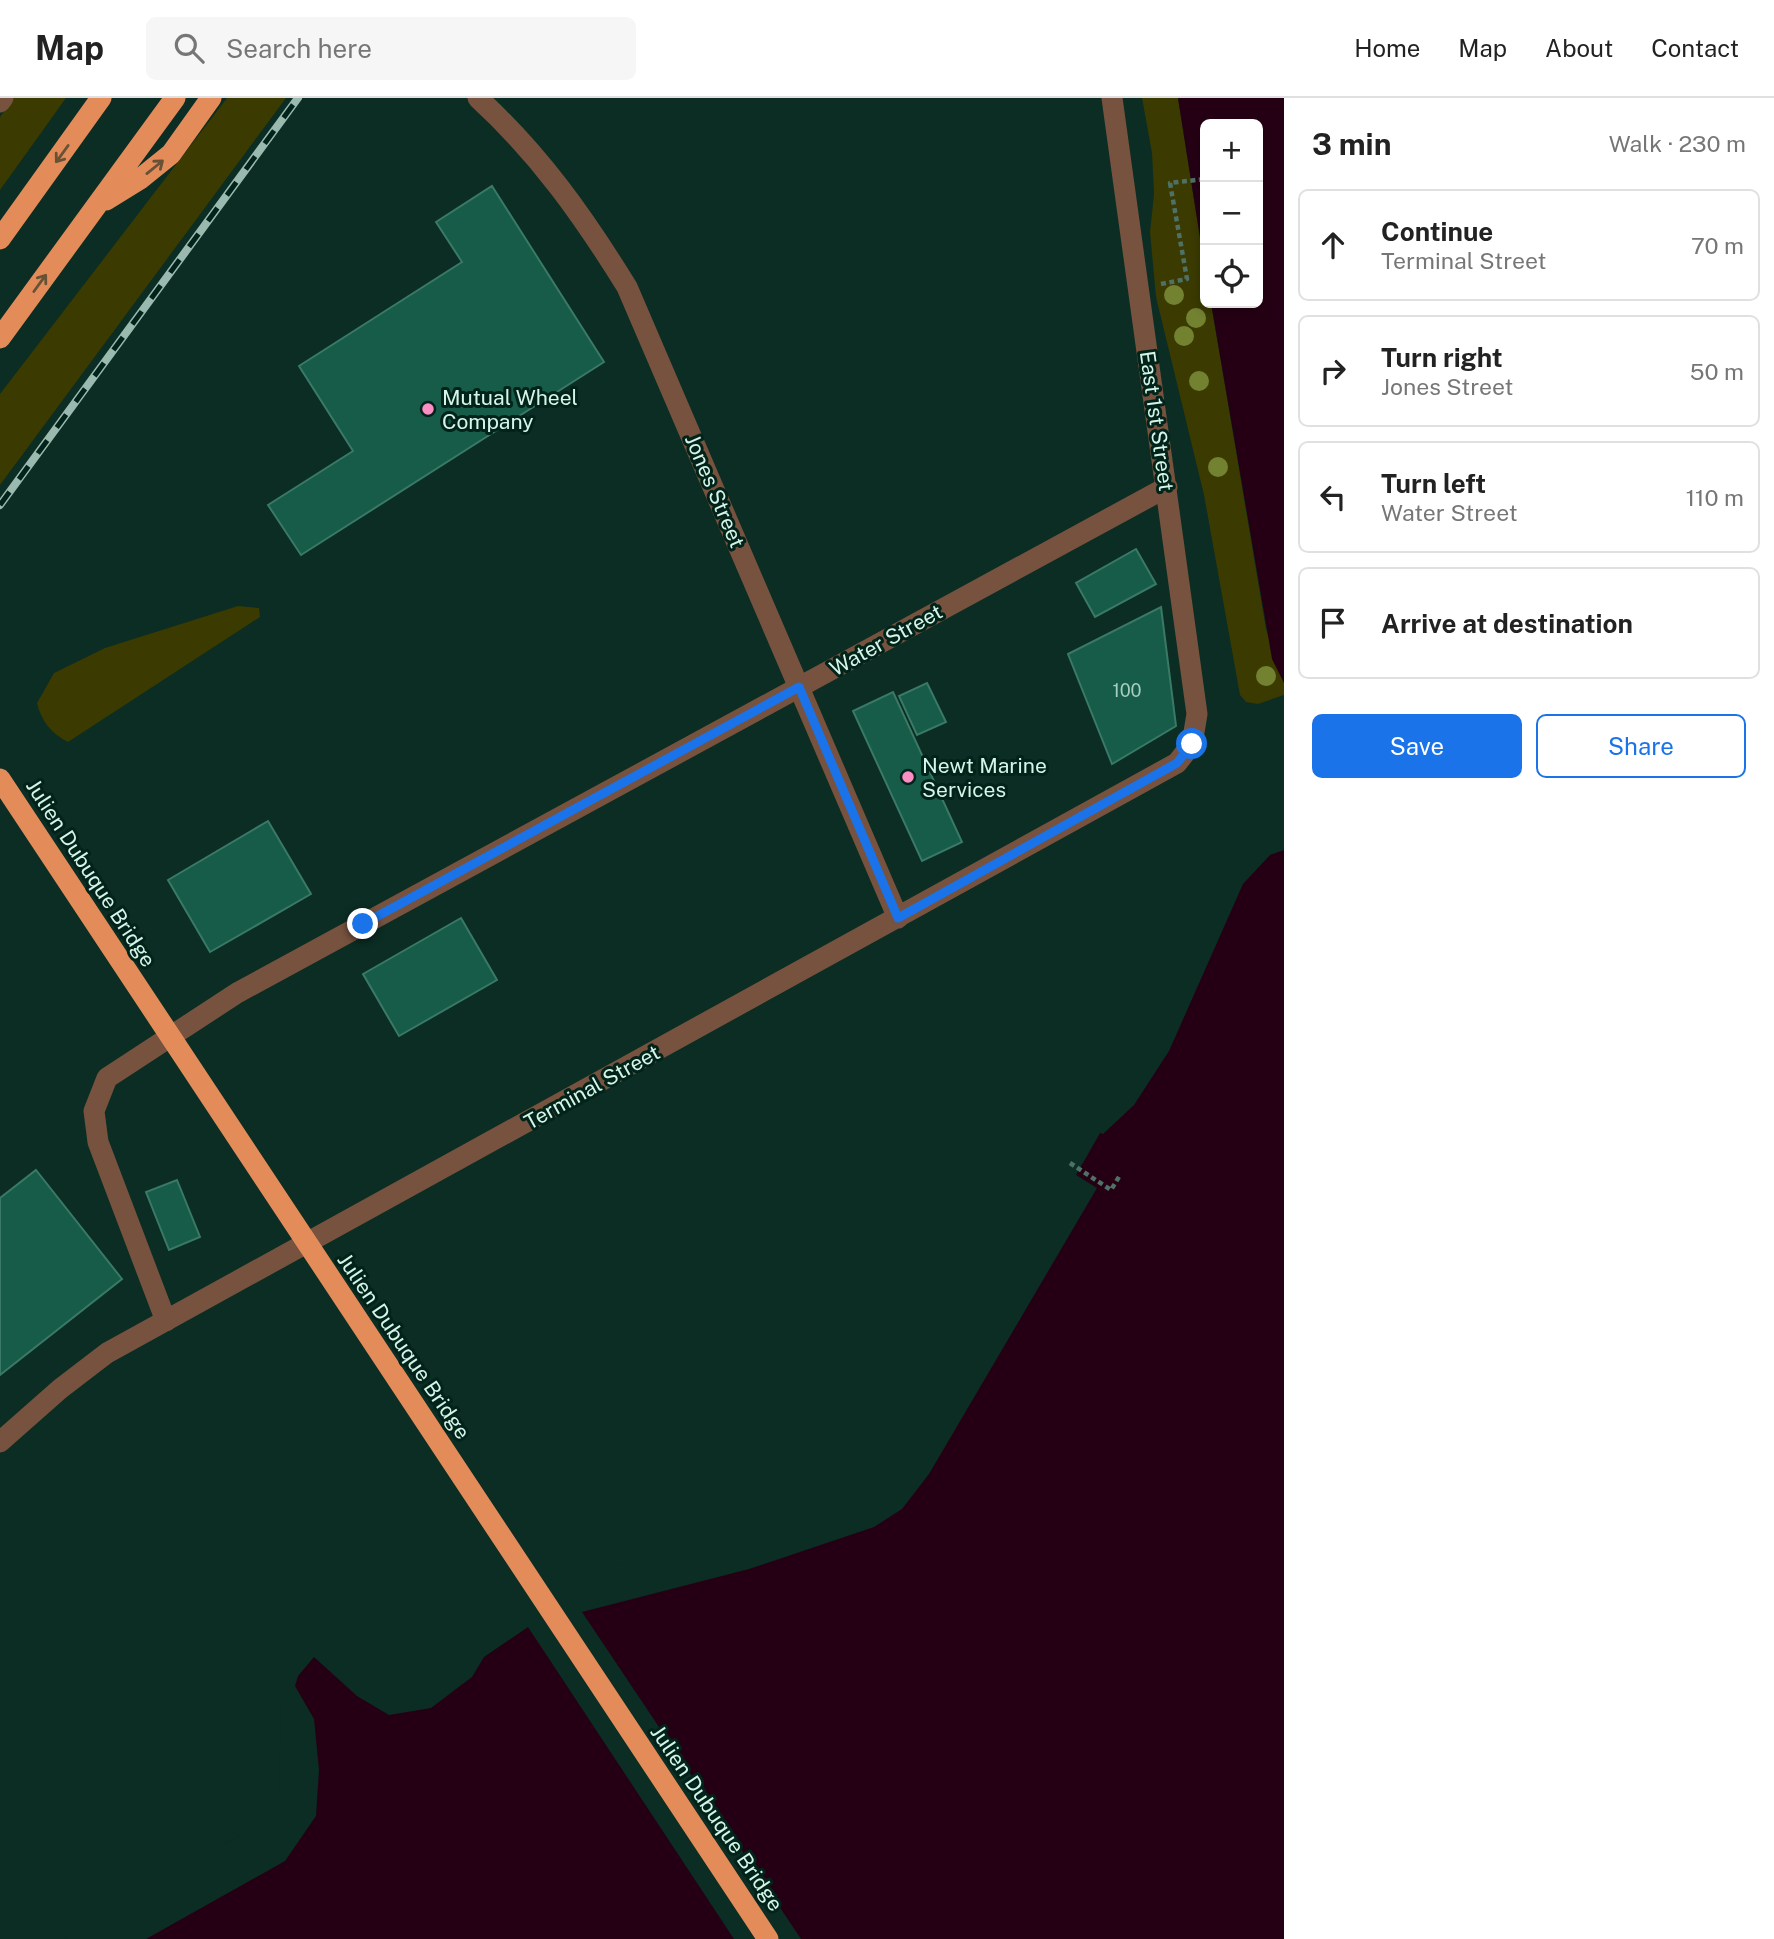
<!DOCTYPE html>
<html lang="en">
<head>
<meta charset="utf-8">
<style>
	:root { --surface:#fff; --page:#f6f6f6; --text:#222; --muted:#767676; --line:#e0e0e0; --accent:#1a73e8 }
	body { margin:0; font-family:"Public Sans",sans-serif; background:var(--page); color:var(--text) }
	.controls { position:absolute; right:21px; top:21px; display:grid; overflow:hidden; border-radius:10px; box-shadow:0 4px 10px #0003 }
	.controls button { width:63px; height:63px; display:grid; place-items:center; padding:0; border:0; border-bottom:2px solid var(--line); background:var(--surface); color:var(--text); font:35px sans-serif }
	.stop { position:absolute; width:21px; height:21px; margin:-16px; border:5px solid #1a73e8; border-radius:50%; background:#fff }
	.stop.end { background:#1a73e8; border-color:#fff; box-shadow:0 2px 7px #0008 }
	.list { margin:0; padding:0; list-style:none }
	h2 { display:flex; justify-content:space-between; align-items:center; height:91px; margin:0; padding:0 28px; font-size:30px }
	h2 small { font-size:23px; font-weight:400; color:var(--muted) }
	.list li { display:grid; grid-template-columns:46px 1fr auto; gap:21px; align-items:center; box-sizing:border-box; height:112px; margin:0 14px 14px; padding:0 14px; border:2px solid var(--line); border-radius:10px }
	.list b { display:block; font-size:26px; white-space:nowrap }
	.list p { margin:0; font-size:23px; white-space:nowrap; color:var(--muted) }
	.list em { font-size:23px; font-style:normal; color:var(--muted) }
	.actions { display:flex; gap:14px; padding:21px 28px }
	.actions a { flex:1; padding:16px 0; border:2px solid var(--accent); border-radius:10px; text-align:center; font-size:24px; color:var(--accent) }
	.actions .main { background:var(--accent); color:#fff }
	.icon { flex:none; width:38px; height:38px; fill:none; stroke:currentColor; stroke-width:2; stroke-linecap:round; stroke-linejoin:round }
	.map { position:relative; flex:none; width:1284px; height:1841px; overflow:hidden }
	header { display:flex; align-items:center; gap:42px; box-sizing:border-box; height:98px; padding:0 35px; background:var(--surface); border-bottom:2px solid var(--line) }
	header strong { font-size:33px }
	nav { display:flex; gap:38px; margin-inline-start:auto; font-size:24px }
	.search { width:490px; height:63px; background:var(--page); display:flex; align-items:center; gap:18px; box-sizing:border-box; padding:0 24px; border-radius:10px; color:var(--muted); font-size:26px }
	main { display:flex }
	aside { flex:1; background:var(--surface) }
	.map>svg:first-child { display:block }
	.green { fill:#3a3a01 }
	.water { fill:#250014 }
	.pier { fill:#0b2d23 }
	.building { fill:#165c49; stroke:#3a7965; stroke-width:2 }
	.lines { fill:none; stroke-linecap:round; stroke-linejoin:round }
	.path { stroke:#4f7065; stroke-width:4.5; stroke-dasharray:5 3.5; stroke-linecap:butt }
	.minor { stroke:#76523f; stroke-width:21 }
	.highway { stroke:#e48c59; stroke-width:21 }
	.rail-casing { stroke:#9abaaf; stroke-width:8 }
	.rail { stroke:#02231a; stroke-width:5; stroke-dasharray:16; stroke-linecap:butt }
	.highway-bridge { stroke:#e48c59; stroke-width:21 }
	.tree { fill:#728231 }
	.oneway { stroke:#685236 }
	.route { stroke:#1a73e8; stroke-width:9 }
	.poi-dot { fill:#fb8fc4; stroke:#02231a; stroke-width:2.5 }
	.labels { text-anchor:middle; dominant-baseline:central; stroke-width:6; stroke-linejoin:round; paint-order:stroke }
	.number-label { font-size:18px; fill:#a6cfc1 }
	.poi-label { font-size:21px; fill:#d6f5e9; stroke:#02231a; text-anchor:start }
	.street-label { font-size:21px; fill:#d6f5e9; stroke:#02231a }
</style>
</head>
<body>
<header>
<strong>Map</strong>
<div class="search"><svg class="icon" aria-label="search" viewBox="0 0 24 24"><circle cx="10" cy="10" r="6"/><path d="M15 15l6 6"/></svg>Search here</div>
<nav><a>Home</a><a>Map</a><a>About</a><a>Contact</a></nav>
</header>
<main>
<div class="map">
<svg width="1284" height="1841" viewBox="0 0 1284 1841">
	<rect width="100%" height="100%" fill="#0b2d23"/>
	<path class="green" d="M13,0h53l-66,92v-73z
		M227,0h59l-286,387v-91z
		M1142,0h36l27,171v34h6l55,326 18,54v12l-26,9 -12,-2 -6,-7 -36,-200 -48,-198 -6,-65 4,-38 -2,-41z
		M238,508l21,2 1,9 -192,125c-16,-8 -27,-21 -31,-39l17,-30 51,-25z"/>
	<path class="water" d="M1178,0h106v585l-12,-24 -61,-356h47v-179h-53v145z
		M1284,731v1110h-1217l209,-125 7,-21 3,-89 25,-59c16,12 47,44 65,49 39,12 67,-24 84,-53l410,-152 21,-16 145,-228 123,-215 78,-166z"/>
	<path class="pier" d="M1284,727v25l-14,5 -27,29 -74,167 -35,54 -31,29 -6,-2 59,-103 78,-167 20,-23z
		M1073,1075l24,15 -168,286 -27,35 -28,18 -125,42 -167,43 219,327h-67l-206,-312 -44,30 -12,20 -41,31 -42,7 -32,-19 -43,-39 -16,19 -3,10 19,33 5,51 -3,46 -31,45 -139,78h-82l176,-104 33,-24 6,-19 3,-137 30,-13 63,49 17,2 25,-7 25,-21 16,-27 54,-36 50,-21 106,-31 100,-25 67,-30 34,-9 19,-15 17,-28 24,-55 104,-145z"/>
	<path class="building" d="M492,88l112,176 -303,193 -33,-50 85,-54 -54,-85 163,-104 -26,-40z
		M1136,451l20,35 -61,33 -19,-34z
		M1161,509l15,119 -64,38 -44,-110z
		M927,585l19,39 -29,13 -18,-39z
		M893,594l69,150 -40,19 -69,-150z
		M268,723l43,73 -101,58 -42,-72z
		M461,820l36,62 -98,56 -36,-62z
		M36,1072l86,109 -122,96v-177z
		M177,1082l23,57 -31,13 -23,-58z"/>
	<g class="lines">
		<path class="path" d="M1161,186l26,-5 -17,-96 35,-4
			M1070,1065l41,27 9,-15"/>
		<path class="minor" d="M478,0c62,57 105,118 149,189l271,631
			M0,4l3,-4
			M166,1223l-68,-179 -4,-31 13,-33 130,-85 930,-506
			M0,1344l60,-53 47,-36 1070,-590 15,-19 5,-30 -85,-616"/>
		<path class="highway" d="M106,102l34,-21 31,-25 40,-56
			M0,141l101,-141
			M0,240l175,-240"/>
		<g class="rail-casing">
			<path id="rail" d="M0,407l298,-407"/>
		</g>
		<use href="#rail" class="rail"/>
		<path class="highway-bridge" d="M0,681l768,1160"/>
	</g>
	<g class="tree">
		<circle cx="1174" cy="197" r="10"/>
		<circle cx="1196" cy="220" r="10"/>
		<circle cx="1184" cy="238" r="10"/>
		<circle cx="1199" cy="283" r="10"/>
		<circle cx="1218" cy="369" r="10"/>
		<circle cx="1266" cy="578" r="10"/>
	</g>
	<defs><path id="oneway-shaft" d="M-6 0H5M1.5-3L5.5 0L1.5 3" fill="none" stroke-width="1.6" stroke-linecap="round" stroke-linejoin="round" transform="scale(1.75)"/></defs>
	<g class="oneway">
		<use href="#oneway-shaft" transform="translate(62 56) rotate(126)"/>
		<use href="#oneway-shaft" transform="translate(155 69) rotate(-39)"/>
		<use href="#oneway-shaft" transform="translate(40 185) rotate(-54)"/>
	</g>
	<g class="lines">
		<path class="route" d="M363,826l436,-237 99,231 279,-155 15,-19"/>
	</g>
	<g class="poi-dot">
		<circle cx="428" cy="311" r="7"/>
		<circle cx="908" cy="679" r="7"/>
	</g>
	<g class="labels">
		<g class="number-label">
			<text x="1127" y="592">100</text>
		</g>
		<g class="poi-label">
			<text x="442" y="299">Mutual Wheel<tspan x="442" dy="24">Company</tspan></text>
			<text x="922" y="667">Newt Marine<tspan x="922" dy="24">Services</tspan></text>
		</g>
		<g class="street-label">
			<text transform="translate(1157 323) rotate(82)">East 1st Street</text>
			<text transform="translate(715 393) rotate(67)">Jones Street</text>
			<text transform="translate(886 542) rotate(-29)">Water Street</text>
			<text transform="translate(91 775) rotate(57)">Julien Dubuque Bridge</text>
			<text transform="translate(592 989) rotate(-29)">Terminal Street</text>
			<text transform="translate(404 1248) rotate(56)">Julien Dubuque Bridge</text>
			<text transform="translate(717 1720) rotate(56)">Julien Dubuque Bridge</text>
		</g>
	</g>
</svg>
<div class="controls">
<button>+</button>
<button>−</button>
<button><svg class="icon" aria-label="locate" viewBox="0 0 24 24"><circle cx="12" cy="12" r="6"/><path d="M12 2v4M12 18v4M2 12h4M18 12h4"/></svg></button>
</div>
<div class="stop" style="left:1192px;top:646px"></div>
<div class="stop end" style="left:363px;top:826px"></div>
</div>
<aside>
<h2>3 min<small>Walk · 230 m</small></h2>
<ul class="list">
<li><svg class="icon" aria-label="ahead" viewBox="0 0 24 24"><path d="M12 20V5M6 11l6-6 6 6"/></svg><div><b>Continue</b><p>Terminal Street</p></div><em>70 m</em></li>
<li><svg class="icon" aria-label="right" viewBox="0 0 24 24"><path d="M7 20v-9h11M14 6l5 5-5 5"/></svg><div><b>Turn right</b><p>Jones Street</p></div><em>50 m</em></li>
<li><svg class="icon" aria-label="left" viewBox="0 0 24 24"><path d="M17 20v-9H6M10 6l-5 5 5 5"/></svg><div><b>Turn left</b><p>Water Street</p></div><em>110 m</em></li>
<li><svg class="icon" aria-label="arrive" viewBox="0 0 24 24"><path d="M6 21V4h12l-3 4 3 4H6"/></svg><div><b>Arrive at destination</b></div></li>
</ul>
<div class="actions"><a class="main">Save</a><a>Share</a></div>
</aside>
</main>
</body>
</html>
